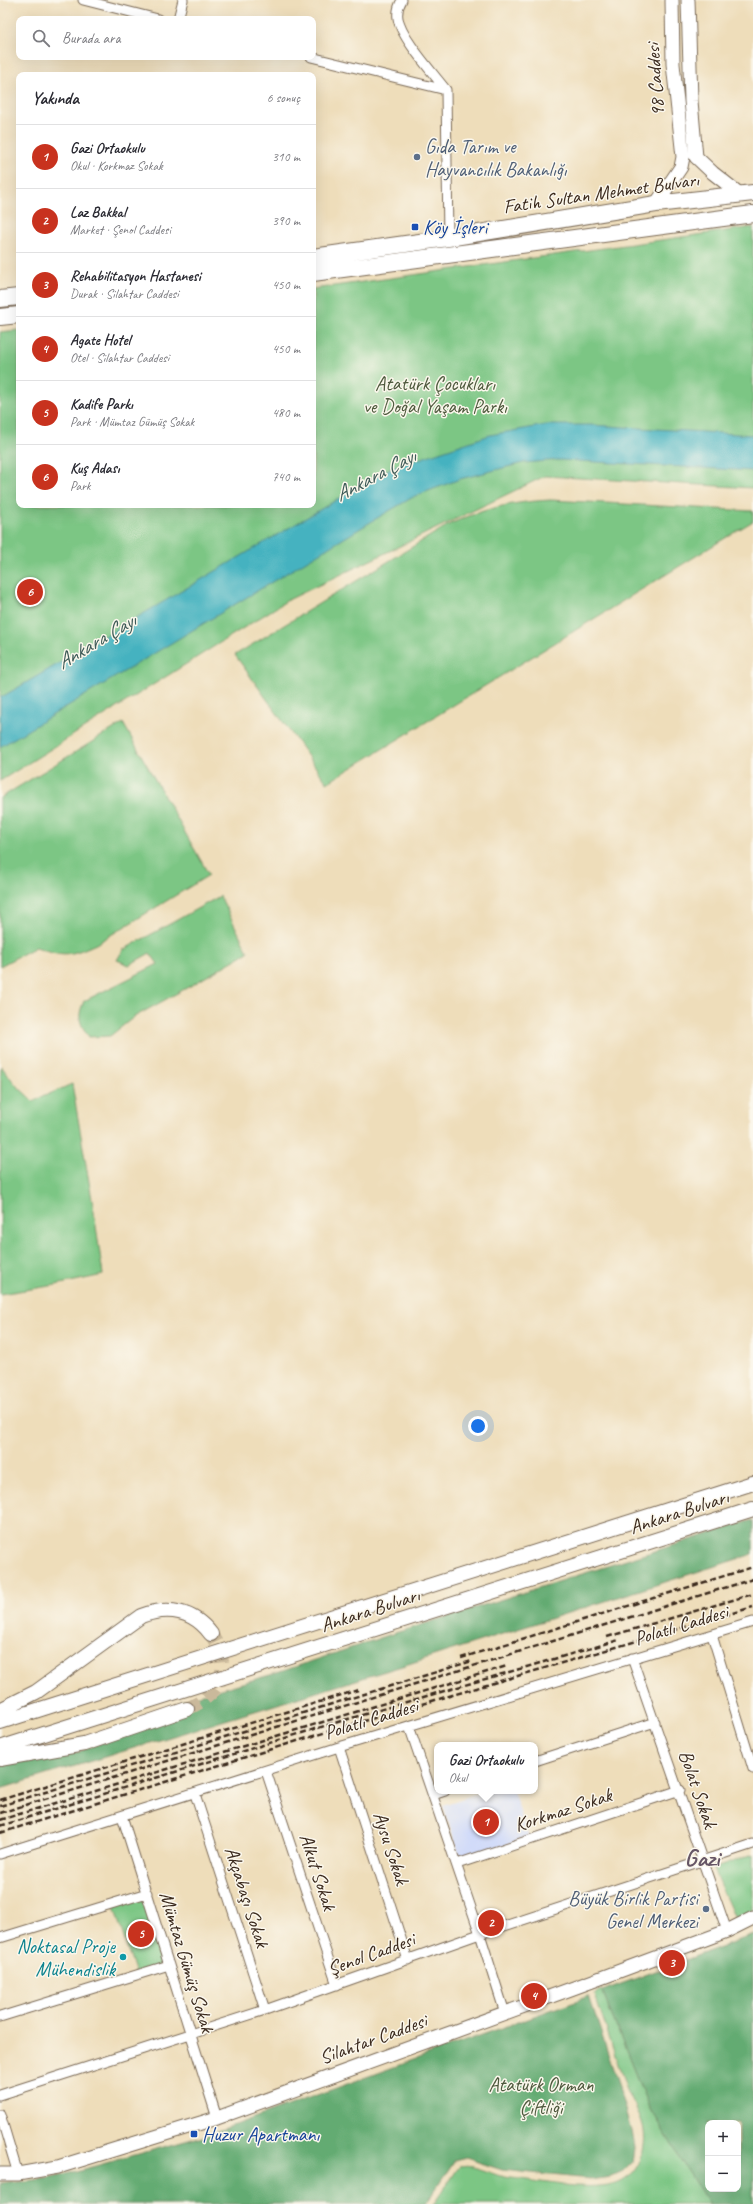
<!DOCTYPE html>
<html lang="tr">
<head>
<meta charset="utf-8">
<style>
	:root { --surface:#fff; --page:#f7f7f7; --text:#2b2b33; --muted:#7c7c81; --line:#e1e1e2; --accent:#c8321e }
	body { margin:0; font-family:Caveat,sans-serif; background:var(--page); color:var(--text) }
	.controls { position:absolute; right:12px; bottom:12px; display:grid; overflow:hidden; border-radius:8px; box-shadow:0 4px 16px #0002 }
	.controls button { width:36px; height:36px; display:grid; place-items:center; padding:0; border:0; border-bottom:1px solid var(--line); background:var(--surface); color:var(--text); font:20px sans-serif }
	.you { position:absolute; left:478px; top:1426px; width:14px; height:14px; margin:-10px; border:3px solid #fff; border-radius:50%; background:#1a73e8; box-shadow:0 0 0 6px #1a73e833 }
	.badge { display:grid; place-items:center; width:26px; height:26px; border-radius:50%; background:var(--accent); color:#fff; font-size:13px; font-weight:700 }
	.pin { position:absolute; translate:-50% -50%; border:2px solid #fff; box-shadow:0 1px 4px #0006 }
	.popup { position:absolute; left:434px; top:1742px; width:104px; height:52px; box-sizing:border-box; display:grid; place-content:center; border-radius:8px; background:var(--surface); filter:drop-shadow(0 1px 3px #0005); font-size:13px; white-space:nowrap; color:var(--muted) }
	.popup b { font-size:15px; color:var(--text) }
	.popup::after { content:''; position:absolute; left:50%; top:100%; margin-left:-8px; border:8px solid transparent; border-top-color:var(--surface) }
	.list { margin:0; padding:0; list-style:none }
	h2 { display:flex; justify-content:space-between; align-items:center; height:52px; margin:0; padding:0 16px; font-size:17px }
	h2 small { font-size:13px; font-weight:400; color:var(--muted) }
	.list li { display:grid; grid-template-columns:26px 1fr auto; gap:12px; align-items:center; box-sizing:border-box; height:64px; padding:0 16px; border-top:1px solid var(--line) }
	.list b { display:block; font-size:15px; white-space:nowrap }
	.list p { margin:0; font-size:13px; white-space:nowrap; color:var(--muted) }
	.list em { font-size:13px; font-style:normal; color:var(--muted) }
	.icon { flex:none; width:22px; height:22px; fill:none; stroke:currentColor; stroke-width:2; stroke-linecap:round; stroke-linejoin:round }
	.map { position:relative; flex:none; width:753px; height:2204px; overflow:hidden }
	.search { position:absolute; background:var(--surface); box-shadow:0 4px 16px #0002; left:16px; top:16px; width:300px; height:44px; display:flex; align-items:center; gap:10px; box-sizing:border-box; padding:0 14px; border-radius:8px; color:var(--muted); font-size:15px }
	.panel { position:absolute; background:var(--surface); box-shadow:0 4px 16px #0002; left:16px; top:72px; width:300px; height:436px; border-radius:8px }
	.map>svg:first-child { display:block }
	.built { fill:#d0daf9 }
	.green { fill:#7bc684; stroke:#5b7851 }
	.forest { fill:#64ab72; stroke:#506a48; fill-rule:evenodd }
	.water { fill:#44b2c0; stroke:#406e6f }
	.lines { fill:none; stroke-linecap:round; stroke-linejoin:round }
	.primary-tunnel { stroke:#cab99b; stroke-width:14; stroke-dasharray:14 7; stroke-linecap:butt }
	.street-casing { stroke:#7a6955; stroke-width:11 }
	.secondary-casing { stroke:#7a6955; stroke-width:15 }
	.primary-casing { stroke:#7a6955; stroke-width:16 }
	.highway-casing { stroke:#7a6955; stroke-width:18 }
	.street { stroke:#fff; stroke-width:9 }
	.secondary { stroke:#fff; stroke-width:13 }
	.primary { stroke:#fff; stroke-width:14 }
	.highway { stroke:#fff; stroke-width:16 }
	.rail { stroke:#3b2a1e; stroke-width:2.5; stroke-dasharray:6 3; stroke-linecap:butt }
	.service-dot { fill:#5c6f8a; stroke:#fbf7ec; stroke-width:1.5 }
	.transit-dot { fill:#1a4fb4; stroke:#fbf7ec; stroke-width:1.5 }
	.culture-dot { fill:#0f9aa8; stroke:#fbf7ec; stroke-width:1.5 }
	.labels { text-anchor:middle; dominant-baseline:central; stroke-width:3; stroke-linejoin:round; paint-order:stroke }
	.street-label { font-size:20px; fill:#3b2a1e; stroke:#fbf7ec }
	.service-label { font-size:20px; fill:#4e5e75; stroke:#fbf7ec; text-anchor:start }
	.transit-label { font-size:20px; fill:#164399; stroke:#fbf7ec; text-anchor:start }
	.park-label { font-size:20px; fill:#4e593d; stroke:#fbf7ec }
	.culture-label { font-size:20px; fill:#0d838f; stroke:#fbf7ec; text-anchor:end }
	.water-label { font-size:21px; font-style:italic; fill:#3e5a57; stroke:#fbf7ec }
	.district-label { font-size:24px; font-weight:bold; fill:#665666; stroke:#fbf7ec }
</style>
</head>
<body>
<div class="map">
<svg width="753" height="2204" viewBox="0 0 753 2204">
	<rect width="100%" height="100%" fill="#fbf7ec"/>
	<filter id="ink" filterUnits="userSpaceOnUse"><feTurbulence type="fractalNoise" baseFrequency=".025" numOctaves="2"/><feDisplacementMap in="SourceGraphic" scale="8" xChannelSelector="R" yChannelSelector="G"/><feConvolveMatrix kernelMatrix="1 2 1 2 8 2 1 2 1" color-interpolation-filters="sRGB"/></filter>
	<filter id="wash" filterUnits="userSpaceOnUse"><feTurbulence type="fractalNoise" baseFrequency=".012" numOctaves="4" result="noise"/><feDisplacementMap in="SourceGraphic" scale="16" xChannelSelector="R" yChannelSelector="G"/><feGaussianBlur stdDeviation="0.9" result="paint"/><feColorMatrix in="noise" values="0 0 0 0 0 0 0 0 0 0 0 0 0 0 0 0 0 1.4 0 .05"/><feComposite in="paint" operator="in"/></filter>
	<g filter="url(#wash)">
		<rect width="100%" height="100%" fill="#eeddba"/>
		<path class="built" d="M485,1791h28l16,47 -68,23 -18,-56z"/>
		<path class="green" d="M753,227v261l-208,-12 -257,124 -288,181v-449l19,-2v175h294v-216z
			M551,500l202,11v10l-426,262 -92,-128 213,-130c36,-17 64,-23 103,-25z
			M123,723l86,152 -113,69c-27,12 -31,13 -60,3l-36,19v-168z
			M220,896l28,56 -56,33 -58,32 -24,19 -21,1c-10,-14 -12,-20 -5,-36l74,-37 -8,-11 -21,12 -12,-5 6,-10z
			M1,1066l15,19 17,16 39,-17 21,121 10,70 -47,10 -56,9z
			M753,1854v59l-17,8 -23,-52z
			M147,1893l22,72 -33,10 -23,-71z
			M602,1991l47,117 60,96h-275l25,-37c17,-4 35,10 52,11 30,3 73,13 102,6 23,-6 34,-31 31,-53 -1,-12 -12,-30 -17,-42 -12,-31 -21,-63 -32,-94z"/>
		<path class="forest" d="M753,1520v34l-351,112 -402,123v-24l78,-13 109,-43 -5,-9 95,-27 112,-38z
			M753,1935v269h-44l-60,-96 -47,-117zM708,2123h30v66h-30z
			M589,1996l29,88 13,47 3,17 -2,14 -9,9 -11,5 -22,3 -88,-9 -36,-12 -12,3 -28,43h-426v-20l52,-6 155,-43z"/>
		<path class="water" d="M546,425h45l162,10v36l-193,-11 -37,3 -63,16 -45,17 -31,18 -384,233v-49l389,-229 101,-34z"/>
	</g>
	<g filter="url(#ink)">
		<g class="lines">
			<path class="primary-tunnel" d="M187,1709c37,-17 45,-41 24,-75"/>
			<g class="street-casing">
				<path id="street" d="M83,0l75,19
					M402,0c-3,5 -5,12 -4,18 2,19 36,56 48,72
					M178,19l5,-19
					M311,57l135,33 2,148
					M712,1635l41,134
					M632,1658l95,273
					M409,1726l71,208 25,79
					M339,1747l69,213
					M535,1761l120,-39
					M266,1771l71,214
					M195,1794l70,216
					M433,1795l12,-4
					M122,1816l95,302
					M0,1854l339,-107 414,-125
					M457,1864l223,-74
					M0,1938l147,-45
					M0,2017l169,-52
					M0,2095l265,-85 209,-74 279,-92
					M0,2114l18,60"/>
			</g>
			<g class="secondary-casing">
				<path id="secondary" d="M688,0l3,101 5,56 17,16 28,22
					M656,204l25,-37 2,-10 -10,-93 -1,-64
					M0,2174h18l40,-7 159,-49 373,-136 137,-51 26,-13"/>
			</g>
			<g class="primary-casing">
				<path id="primary" d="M0,1710l36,-18 105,-76c27,-10 52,-6 70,18
					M0,1722l753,-239
					M0,1748l753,-239
					M0,1759l84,-15 103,-35"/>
			</g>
			<g class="highway-casing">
				<path id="highway" d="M313,257l135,-19 208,-34 97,-11
					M313,273l440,-59
					M0,299l19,-2
					M0,317l19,-2"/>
			</g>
			<use href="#street" class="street"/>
			<use href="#secondary" class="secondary"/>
			<use href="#primary" class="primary"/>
			<use href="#highway" class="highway"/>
			<path class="rail" d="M607,1637l146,-43
				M461,1658l292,-91
				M0,1800l358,-110
				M0,1806l472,-145
				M0,1813l753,-234
				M0,1820l507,-154
				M0,1826l331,-102 288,-84
				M0,1833l333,-103 420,-123"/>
		</g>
	</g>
	<g class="service-dot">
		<circle cx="417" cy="157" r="4"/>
		<circle cx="706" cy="1909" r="4"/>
	</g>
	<g class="transit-dot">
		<rect x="411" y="223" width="8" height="8" rx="2"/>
		<rect x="190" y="2130" width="8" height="8" rx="2"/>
	</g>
	<circle class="culture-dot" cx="123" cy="1957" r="4"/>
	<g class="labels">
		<g class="street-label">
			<text transform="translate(655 80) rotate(-94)">98 Caddesi</text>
			<text transform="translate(601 193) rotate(-8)">Fatih Sultan Mehmet Bulvarı</text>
			<text transform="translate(679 1512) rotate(-18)">Ankara Bulvarı</text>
			<text transform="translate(370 1610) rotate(-18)">Ankara Bulvarı</text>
			<text transform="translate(681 1625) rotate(-17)">Polatlı Caddesi</text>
			<text transform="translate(371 1719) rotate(-17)">Polatlı Caddesi</text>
			<text transform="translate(698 1789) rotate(71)">Bolat Sokak</text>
			<text transform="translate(563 1810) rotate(-18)">Korkmaz Sokak</text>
			<text transform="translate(391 1848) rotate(72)">Aysu Sokak</text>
			<text transform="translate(318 1872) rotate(72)">Alkut Sokak</text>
			<text transform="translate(247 1897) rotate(72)">Akçabaşı Sokak</text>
			<text transform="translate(371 1954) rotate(-20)">Şenol Caddesi</text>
			<text transform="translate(187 1962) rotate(73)">Mümtaz Gümüş Sokak</text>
			<text transform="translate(373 2039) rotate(-20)">Silahtar Caddesi</text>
		</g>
		<g class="service-label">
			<text x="425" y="146">Gıda Tarım ve<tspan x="425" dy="23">Hayvancılık Bakanlığı</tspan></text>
			<text x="698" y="1898" text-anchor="end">Büyük Birlik Partisi<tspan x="698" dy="23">Genel Merkezi</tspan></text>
		</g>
		<g class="transit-label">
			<text x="423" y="227">Köy İşleri</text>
			<text x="202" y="2134">Huzur Apartmanı</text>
		</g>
		<g class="park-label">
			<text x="435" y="383">Atatürk Çocukları<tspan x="435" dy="23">ve Doğal Yaşam Parkı</tspan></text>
			<text x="541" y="2084">Atatürk Orman<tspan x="541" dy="23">Çiftliği</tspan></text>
		</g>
		<g class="culture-label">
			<text x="115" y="1946">Noktasal Proje<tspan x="115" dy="23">Mühendislik</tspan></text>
		</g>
		<g class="water-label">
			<text transform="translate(375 475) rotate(-28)">Ankara Çayı</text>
			<text transform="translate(96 641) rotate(-31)">Ankara Çayı</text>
		</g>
		<g class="district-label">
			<text x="702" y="1858">Gazi</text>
		</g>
	</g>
</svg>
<div class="controls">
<button>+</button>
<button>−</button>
</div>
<div class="you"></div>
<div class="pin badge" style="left:486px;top:1822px">1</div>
<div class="popup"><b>Gazi Ortaokulu</b>Okul</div>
<div class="pin badge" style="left:491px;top:1923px">2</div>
<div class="pin badge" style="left:672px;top:1963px">3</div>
<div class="pin badge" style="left:534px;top:1996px">4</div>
<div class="pin badge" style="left:141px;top:1934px">5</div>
<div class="pin badge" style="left:30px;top:592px">6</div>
<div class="search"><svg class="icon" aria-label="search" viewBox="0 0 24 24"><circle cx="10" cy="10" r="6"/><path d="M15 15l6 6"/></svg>Burada ara</div>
<section class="panel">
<h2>Yakında<small>6 sonuç</small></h2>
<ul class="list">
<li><span class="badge">1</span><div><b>Gazi Ortaokulu</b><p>Okul · Korkmaz Sokak</p></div><em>310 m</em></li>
<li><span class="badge">2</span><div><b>Laz Bakkal</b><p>Market · Şenol Caddesi</p></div><em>390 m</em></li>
<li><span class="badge">3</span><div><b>Rehabilitasyon Hastanesi</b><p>Durak · Silahtar Caddesi</p></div><em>450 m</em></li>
<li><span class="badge">4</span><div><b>Agate Hotel</b><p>Otel · Silahtar Caddesi</p></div><em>450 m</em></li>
<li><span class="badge">5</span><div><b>Kadife Parkı</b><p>Park · Mümtaz Gümüş Sokak</p></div><em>480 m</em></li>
<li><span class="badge">6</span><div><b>Kuş Adası</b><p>Park</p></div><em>740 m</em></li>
</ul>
</section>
</div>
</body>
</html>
